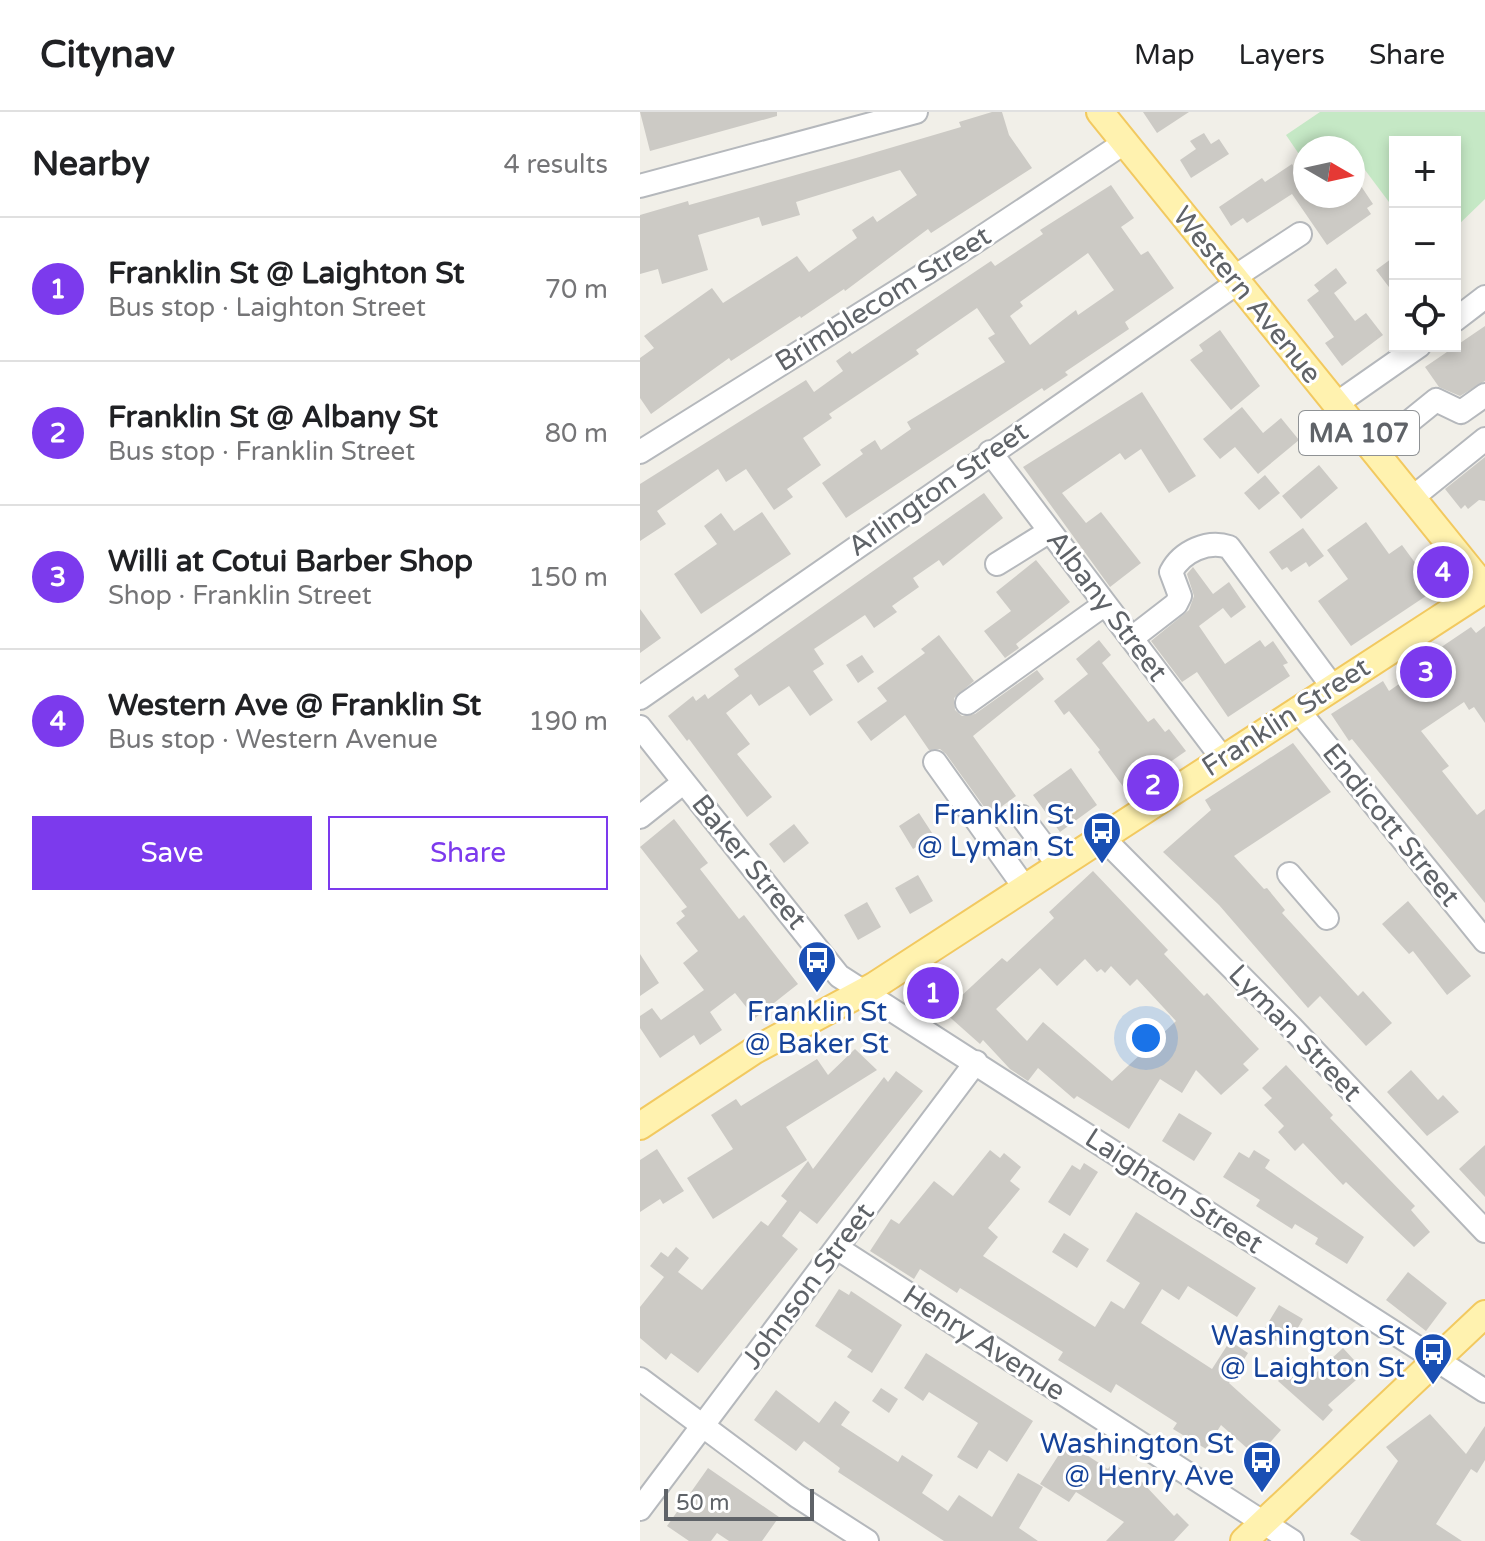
<!DOCTYPE html>
<html lang="en">
<head>
<meta charset="utf-8">
<style>
	:root { --surface:#fff; --page:#f6f6f6; --text:#202124; --muted:#757577; --line:#e0e0e0; --accent:#7c3aed }
	body { margin:0; font-family:"Varela Round",sans-serif; background:var(--page); color:var(--text) }
	.controls { position:absolute; right:24px; top:24px; display:grid; overflow:hidden; border-radius:0px; box-shadow:0 4px 12px #0003 }
	.controls button { width:72px; height:72px; display:grid; place-items:center; padding:0; border:0; border-bottom:2px solid var(--line); background:var(--surface); color:var(--text); font:40px sans-serif }
	.compass { position:absolute; left:653px; top:24px; width:72px; height:72px; border-radius:50%; background:var(--surface); box-shadow:0 4px 12px #0003; rotate:99deg }
	.scale { position:absolute; left:24px; bottom:20px; width:150px; box-sizing:border-box; padding-left:8px; border:4px solid #5f6368; border-top:0; font-size:22px; line-height:28px; white-space:nowrap; color:#5f6368; -webkit-text-stroke:6px #fff; paint-order:stroke }
	.you { position:absolute; left:506px; top:926px; width:28px; height:28px; margin:-20px; border:6px solid #fff; border-radius:50%; background:#1a73e8; box-shadow:0 0 0 12px #1a73e833 }
	.badge { display:grid; place-items:center; width:52px; height:52px; border-radius:50%; background:var(--accent); color:#fff; font-size:26px; font-weight:700 }
	.pin { position:absolute; translate:-50% -50%; border:4px solid #fff; box-shadow:0 2px 8px #0006 }
	.list { margin:0; padding:0; list-style:none }
	h2 { display:flex; justify-content:space-between; align-items:center; height:104px; margin:0; padding:0 32px; font-size:34px }
	h2 small { font-size:26px; font-weight:400; color:var(--muted) }
	.list li { display:grid; grid-template-columns:52px 1fr auto; gap:24px; align-items:center; box-sizing:border-box; height:144px; padding:0 32px; border-top:2px solid var(--line) }
	.list b { display:block; font-size:30px; white-space:nowrap }
	.list p { margin:0; font-size:26px; white-space:nowrap; color:var(--muted) }
	.list em { font-size:26px; font-style:normal; color:var(--muted) }
	.actions { display:flex; gap:16px; padding:24px 32px }
	.actions a { flex:1; padding:18px 0; border:2px solid var(--accent); border-radius:0px; text-align:center; font-size:28px; color:var(--accent) }
	.actions .main { background:var(--accent); color:#fff }
	.icon { flex:none; width:44px; height:44px; fill:none; stroke:currentColor; stroke-width:2; stroke-linecap:round; stroke-linejoin:round }
	.map { position:relative; flex:none; width:845px; height:1429px; overflow:hidden }
	header { display:flex; align-items:center; gap:48px; box-sizing:border-box; height:112px; padding:0 40px; background:var(--surface); border-bottom:2px solid var(--line) }
	header strong { font-size:38px }
	nav { display:flex; gap:44px; margin-inline-start:auto; font-size:28px }
	main { display:flex }
	aside { flex:1; background:var(--surface) }
	.map>svg:first-child { display:block }
	.green { fill:#c5e8c5 }
	.building { fill:#cccac5; fill-rule:evenodd }
	.lines { fill:none; stroke-linecap:round; stroke-linejoin:round }
	.minor-casing { stroke:#b5b8bc; stroke-width:26 }
	.major-casing { stroke:#f2c960; stroke-width:30 }
	.minor { stroke:#fff; stroke-width:22 }
	.major { stroke:#fff2af; stroke-width:26 }
	.labels { text-anchor:middle; dominant-baseline:central; stroke-width:6; stroke-linejoin:round; paint-order:stroke }
	.shield { fill:#fff; stroke:#8f9295; stroke-width:2 }
	.shield-label { font-size:26px; font-weight:bold; fill:#5f6368 }
	.street-label { font-size:28px; fill:#5f6368; stroke:#fff }
	.transit-label { font-size:28px; fill:#164399; stroke:#fff; text-anchor:end }
</style>
</head>
<body>
<header>
<strong>Citynav</strong>
<nav><a>Map</a><a>Layers</a><a>Share</a></nav>
</header>
<main>
<aside>
<h2>Nearby<small>4 results</small></h2>
<ul class="list">
<li><span class="badge">1</span><div><b>Franklin St @ Laighton St</b><p>Bus stop · Laighton Street</p></div><em>70 m</em></li>
<li><span class="badge">2</span><div><b>Franklin St @ Albany St</b><p>Bus stop · Franklin Street</p></div><em>80 m</em></li>
<li><span class="badge">3</span><div><b>Willi at Cotui Barber Shop</b><p>Shop · Franklin Street</p></div><em>150 m</em></li>
<li><span class="badge">4</span><div><b>Western Ave @ Franklin St</b><p>Bus stop · Western Avenue</p></div><em>190 m</em></li>
</ul>
<div class="actions"><a class="main">Save</a><a>Share</a></div>
</aside>
<div class="map">
<svg width="845" height="1429" viewBox="0 0 845 1429">
	<rect width="100%" height="100%" fill="#f1efe8"/>
	<path class="green" d="M680,0h165v87l-30,29v-86h-60v68l-39,-52 -3,1v-11h-48v15l-19,-28z"/>
	<path class="building" d="M0,0h137v4l-127,35z
		M352,0h10l7,23 23,33 -101,65 -3,-4 -83,62 -1,-2 -43,29 -1,-2 -69,45 -2,-3 -78,56 -11,-16v-40l14,-10 -10,-12 68,-48 11,15 74,-47 12,16 48,-34 -5,-8 21,-14 4,6 40,-27 -17,-25 -104,32 4,13 -38,11 -3,-9 -61,18 10,35 -46,14 -4,-15 -18,5v-59l48,-14 1,4 167,-47 105,-31 -2,-5z
		M503,0h46l-32,21z
		M564,21l7,11 8,-5 10,15 -38,24 -11,-18 16,-11 -6,-8z
		M652,52l13,19v13h48v-22l20,30 -6,4 4,6 -44,31 -35,-51 -45,29 -4,-5 -12,8 -12,-19 43,-29 3,4z
		M471,73l23,33 -13,9 20,28 7,-4 26,37 -49,34 4,7 -64,43 3,3 -24,16 -2,-3 -196,130 -24,-35 41,-29 -3,-4 15,-10 6,10 30,-21 -4,-7 98,-60 -17,-24 7,-4 -18,-26 -61,42 3,4 -90,60 3,4 -29,20 18,27 -34,24 6,8 -19,13 -28,-41 -20,13 -8,-13 -61,42 9,13 -26,17v-57l166,-104 8,12 29,-21 -7,-10 14,-10 2,3 139,-93 4,5 48,-32 -3,-4zM448,141l26,37 -36,25 -2,-5 -46,35 -20,-29 13,-10 -3,-4z
		M755,144v39l-19,-25z
		M696,156l11,15 -13,10 21,28 11,-8 17,22 -41,31 -17,-23 9,-6 -27,-37 12,-9 -5,-6z
		M845,214v55l-25,15 -21,-9 -14,-20z
		M580,218l40,56 -29,24 -41,-50 13,-9 -4,-6z
		M502,280l54,84 -27,17 -28,-44 -16,11 -5,-7 -58,40 24,30 15,-11 40,51 -31,24 -87,-120z
		M602,295l21,26 18,-15 18,22 -41,34 -23,-27 -15,12 -17,-20z
		M845,345v44l-6,-1 -11,9 -3,-4 -4,4 -16,-20z
		M679,353l19,23 -37,31 -19,-23z
		M625,363l15,18 -21,17 -15,-17z
		M344,381l19,25 -60,48 -4,-6 -26,18 6,9 -27,19 5,6 -23,16 -9,-13 -51,34 10,15 -11,7 20,29 -23,16 -21,-30 -30,20 -8,-12 -25,19 24,31 -13,10 35,43 -25,20 -58,-78 -2,2 -19,-25 25,-20 3,5 9,-7 3,5 31,-23 -5,-7z
		M122,400l29,42 -90,60 -27,-40 43,-30 -13,-18 17,-13 13,18z
		M726,410l23,32 13,-9 33,45 -84,56 -33,-45 30,-22 -21,-29z
		M663,416l21,28 -15,11 -3,-5 -15,10 -4,-5 -5,3 -13,-18z
		M396,448l34,42 -54,42 3,4 -14,10 -21,-27 27,-20 -15,-19z
		M553,455l20,27 16,-12 17,25 -15,11 -8,-10 -24,18 26,38 35,-24 5,7 8,-6 15,22 -5,2 7,11 -62,41 -31,-45 -15,10 -31,-41 38,-31 5,-14 -7,-22z
		M0,497l21,29 -21,15z
		M845,514v97l-11,-16 -5,3 -5,-8 -43,29 28,35 -7,5 35,44 8,-6v94l-133,-164 -3,2 -18,-27 52,-33 6,10 46,-32 -4,-5 40,-27 5,6z
		M299,523l35,46 -20,17 1,12 7,6 13,-2 62,-44 7,9 -71,57 43,60 -26,19 -44,-61 -6,-5 -11,1 -24,-35 -34,26 -14,-19 30,-21 -10,-13 48,-35 -4,-4z
		M459,528l12,15 -9,8 25,32 21,27 6,-4 11,14 4,-3 17,22 -59,41 -29,-40 2,-2 -31,-39 -5,4 -10,-14 34,-27 -12,-15z
		M222,543l12,17 -16,11 -12,-18z
		M653,631l38,49 -97,64 30,33 3,-1 18,22 -3,3 76,83 5,-5 29,32 -26,23 -46,-50 -12,12 -89,-103 -56,-53 48,-42 -6,-10z
		M431,656l26,37 -37,27 -27,-37z
		M279,701l15,23 -21,13 -14,-23z
		M34,707l34,44 -8,6 39,50 5,-4 54,69 -43,34 -20,-25 -25,19 12,18 -22,15 -6,-10 -34,23 -20,-30v-12l12,-8 9,12 43,-30 -21,-27 15,-12 -22,-28 9,-7 -4,-5 6,-4 -47,-60z
		M154,712l15,19 -25,20 -15,-19z
		M453,759l75,79 -4,4 40,42 3,-3 52,56 -16,15 6,6 -28,25 -25,-25 -14,23 -22,-14 -31,50 -52,-33 -3,3 -36,-31 -10,13 -18,-12 -27,-29 -3,4 -36,-32 58,-54 5,4 47,-44 -5,-6zM445,847l12,13 4,-3 4,4 6,-7 19,20 7,-7 39,42 -64,60 -69,-59 -16,19 -31,-32 44,-41 17,18z
		M278,763l15,26 -23,13 -15,-26z
		M768,789l63,75 -24,19 -34,-44 -4,3 -27,-30z
		M227,790l14,25 -23,13 -14,-25z
		M0,842l19,29 -19,13z
		M215,937l22,21 -91,57 21,33 -94,59 -26,-41 46,-29 -22,-34 25,-16 5,7 76,-47 11,16z
		M646,953l47,50 -3,3 85,88 -4,4 19,22 -16,15 -68,-65 -3,3 -40,-42 -8,8 -17,-19 6,-6 -20,-21 8,-7 -10,-10z
		M771,958l27,30 5,-5 16,17 -32,24 -40,-44z
		M256,959l27,20 -106,133 -17,-13 -18,25 16,13 -100,124 -27,-20 -5,7 -26,-22v-31l24,-30 -14,-11 11,-14 7,5 8,-10 13,11 -11,14 24,18 59,-69 7,5 19,-25 -6,-5 27,-35 5,8 71,-92 4,5z
		M539,1001l33,20 -18,28 -32,-20z
		M845,1033v52l-26,-28z
		M17,1037l27,42 -21,13 -3,-5 -20,13v-52z
		M350,1038l10,8 4,-5 17,14 -11,14 10,8 -32,39 10,9 -15,19 112,71 16,-26 13,8 16,-26 -34,-22 30,-49 120,76 -19,29 -49,-31 -9,14 -17,-11 -21,34 71,46 18,-28 18,12 -19,30 52,47 -24,27 -36,-32 -15,24 -33,-20 4,-6 -61,-39 -5,9 -53,-33 5,-8 -103,-64 -3,5 -37,-24 -6,10 -44,-28 21,-32 8,5 35,-43 19,15z
		M614,1038l16,10 -5,8 99,69 -17,27 -32,-20 3,-6 -23,-14 -3,5 -36,-23 4,-6 -37,-23 16,-25 10,6z
		M444,1051l14,9 -28,44 -22,-14 24,-37 8,5z
		M424,1121l25,16 -12,19 -25,-16z
		M768,1160l39,31 -21,28 -40,-31z
		M199,1177l10,6 2,-4 51,34 -30,48 -25,-16 5,-7 -37,-24z
		M639,1193l24,14 -16,28 -25,-14z
		M703,1236l22,24 -37,33 5,5 -10,11 -45,-40 10,-11 16,14z
		M286,1241l107,68 -26,41 -18,-12 -12,19 -20,-12 21,-34 -49,-31 -6,9 -19,-13z
		M241,1276l17,11 -9,14 -17,-12z
		M136,1278l43,33 16,-22 15,11 -9,13 57,37 4,-7 31,20 -11,18 26,18 11,-16 33,22 26,-44 25,14 -24,41 19,13h-94l-106,-69 2,-4 -36,-27 -8,10 -42,-31z
		M790,1302l36,40 19,-28v34l-8,13 -6,-4 -35,55 26,17h-101l-11,-7 48,-73 -12,-14z
		M427,1330l41,27 4,-6 30,19 32,34 3,-3 12,12 -15,16h-68l18,-19 -48,-30 -7,10 -29,-18z
		M68,1356l71,49 -17,24h-33l-12,-8 -6,8h-22l-22,-15z"/>
	<g class="lines">
		<g class="minor-casing">
			<path id="minor" d="M0,74l276,-74
				M593,166l67,-44
				M815,208l30,-23
				M696,292l83,-58
				M733,339l63,-51 25,12 24,-17
				M0,340l312,-195 172,-114
				M350,340l233,307
				M772,386l73,-59
				M357,452l53,-33
				M492,526l44,-34 4,-8 -9,-24c11,-21 37,-32 58,-25l103,139
				M0,586l597,-415
				M327,591l138,-99
				M657,597l188,232
				M0,615l199,249 646,415
				M295,650l90,126
				M0,705l44,-35
				M382,705l37,49
				M463,726l189,190 193,203
				M649,762l38,44
				M197,1136l455,293
				M0,1267l157,117 70,45
				M0,1397l336,-447"/>
		</g>
		<g class="major-casing">
			<path id="major" d="M460,0l385,476
				M0,1014l115,-76 119,-64 611,-397
				M604,1429l241,-227"/>
		</g>
		<use href="#minor" class="minor"/>
		<use href="#major" class="major"/>
	</g>
	<defs>
		<g id="bus-pin" transform="scale(2)"><path d="M0 17L-7.5 6A9.5 9.5 0 1 1 7.5 6Z" fill="#1a4fb4" stroke="#fff"/><path d="M-5-6H5V4H4V6H2V4H-2V6H-4V4H-5ZM-3.5-4V0h7V-4ZM-3.5 1.2v1.5H-2V1.2ZM2 1.2v1.5H3.5V1.2Z" fill="#fff"/></g>
	</defs>
	<g fill-rule="evenodd">
		<use href="#bus-pin" x="462" y="719"/>
		<use href="#bus-pin" x="177" y="848"/>
		<use href="#bus-pin" x="793" y="1240"/>
		<use href="#bus-pin" x="622" y="1348"/>
	</g>
	<g class="labels">
		<rect class="shield" x="659" y="299" width="120" height="44" rx="6"/>
		<g class="shield-label">
			<text x="719" y="321">MA 107</text>
		</g>
		<g class="street-label">
			<text transform="translate(607 183) rotate(51)">Western Avenue</text>
			<text transform="translate(243 187) rotate(-32)">Brimblecom Street</text>
			<text transform="translate(298 377) rotate(-35)">Arlington Street</text>
			<text transform="translate(467 494) rotate(53)">Albany Street</text>
			<text transform="translate(646 605) rotate(-33)">Franklin Street</text>
			<text transform="translate(751 713) rotate(51)">Endicott Street</text>
			<text transform="translate(109 750) rotate(51)">Baker Street</text>
			<text transform="translate(655 921) rotate(46)">Lyman Street</text>
			<text transform="translate(534 1079) rotate(33)">Laighton Street</text>
			<text transform="translate(168 1174) rotate(-53)">Johnson Street</text>
			<text transform="translate(344 1231) rotate(33)">Henry Avenue</text>
		</g>
		<g class="transit-label">
			<text x="434" y="703">Franklin St<tspan x="434" dy="32">@ Lyman St</tspan></text>
			<text x="177" y="900" text-anchor="middle">Franklin St<tspan x="177" dy="32">@ Baker St</tspan></text>
			<text x="765" y="1224">Washington St<tspan x="765" dy="32">@ Laighton St</tspan></text>
			<text x="594" y="1332">Washington St<tspan x="594" dy="32">@ Henry Ave</tspan></text>
		</g>
	</g>
</svg>
<div class="controls">
<button>+</button>
<button>−</button>
<button><svg class="icon" aria-label="locate" viewBox="0 0 24 24"><circle cx="12" cy="12" r="6"/><path d="M12 2v4M12 18v4M2 12h4M18 12h4"/></svg></button>
</div>
<svg class="compass" viewBox="-18 -18 36 36"><path d="M0-13l5 13h-10z" fill="#e53935"/><path d="M0 13l5-13h-10z" fill="#757577"/></svg>
<div class="scale">50 m</div>
<div class="you"></div>
<div class="pin badge" style="left:293px;top:881px">1</div>
<div class="pin badge" style="left:513px;top:673px">2</div>
<div class="pin badge" style="left:786px;top:560px">3</div>
<div class="pin badge" style="left:803px;top:460px">4</div>
</div>
</main>
</body>
</html>
